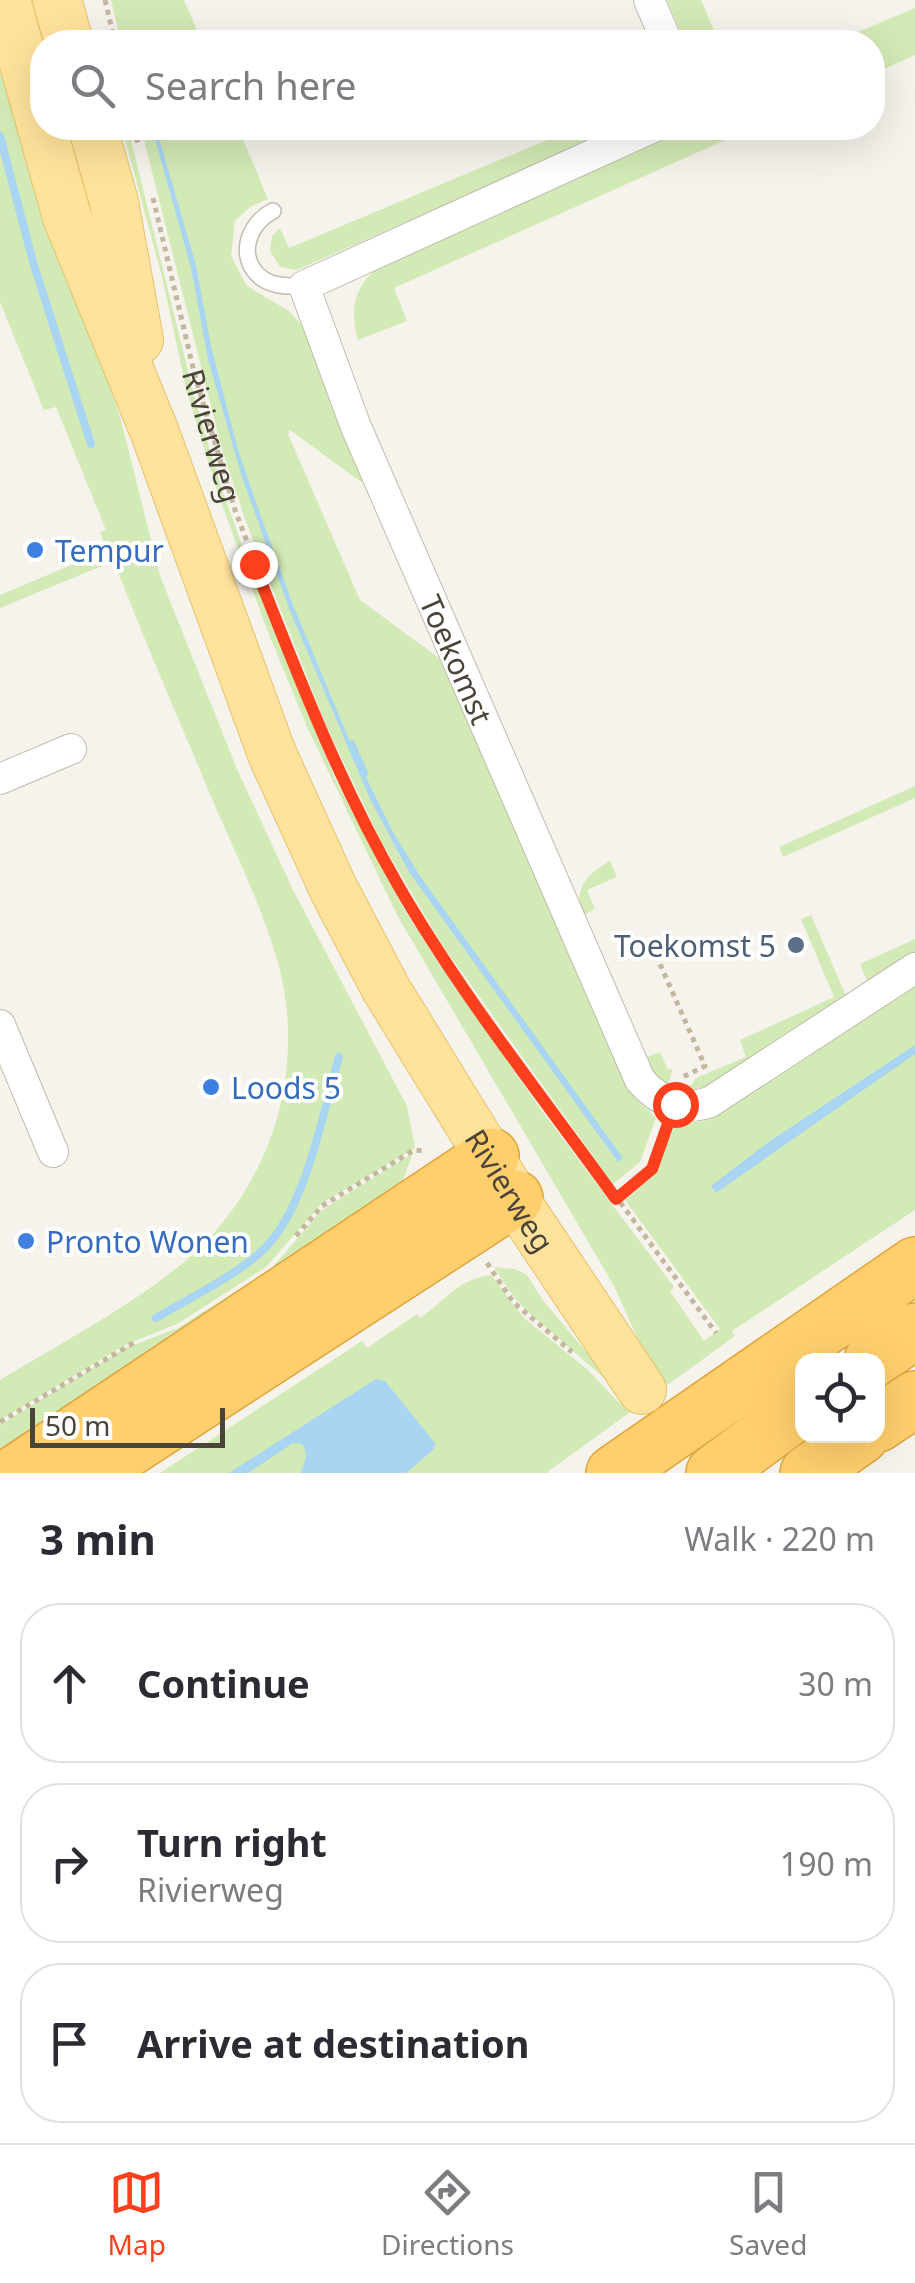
<!DOCTYPE html>
<html lang="en">
<head>
<meta charset="utf-8">
<style>
	:root { --surface:#fff; --page:#f7f7f7; --text:#2b2b33; --muted:#7c7c81; --line:#e1e1e2; --accent:#fc3f1d }
	body { margin:0; font-family:"Noto Sans",sans-serif; background:var(--page); color:var(--text) }
	.controls { position:absolute; right:30px; bottom:30px; display:grid; overflow:hidden; border-radius:20px; box-shadow:0 10px 40px #0002 }
	.controls button { width:90px; height:90px; display:grid; place-items:center; padding:0; border:0; border-bottom:2px solid var(--line); background:var(--surface); color:var(--text); font:50px sans-serif }
	.scale { position:absolute; left:30px; bottom:25px; width:195px; box-sizing:border-box; padding-left:10px; border:5px solid #4b4439; border-top:0; font-size:28px; line-height:35px; white-space:nowrap; color:#4b4439; -webkit-text-stroke:8px #fff; paint-order:stroke }
	.stop { position:absolute; width:30px; height:30px; margin:-22px; border:8px solid #fc3f1d; border-radius:50%; background:#fff }
	.stop.end { background:#fc3f1d; border-color:#fff; box-shadow:0 2px 10px #0008 }
	.list { margin:0; padding:0; list-style:none }
	h2 { display:flex; justify-content:space-between; align-items:center; height:130px; margin:0; padding:0 40px; font-size:42px }
	h2 small { font-size:32px; font-weight:400; color:var(--muted) }
	.list li { display:grid; grid-template-columns:65px 1fr auto; gap:30px; align-items:center; box-sizing:border-box; height:160px; margin:0 20px 20px; padding:0 20px; border:2px solid var(--line); border-radius:40px }
	.list b { display:block; font-size:38px; white-space:nowrap }
	.list p { margin:0; font-size:32px; white-space:nowrap; color:var(--muted) }
	.list em { font-size:32px; font-style:normal; color:var(--muted) }
	.icon { flex:none; width:55px; height:55px; fill:none; stroke:currentColor; stroke-width:2; stroke-linecap:round; stroke-linejoin:round }
	.map { position:relative; flex:none; width:915px; height:1473px; overflow:hidden }
	.search { position:absolute; background:var(--surface); box-shadow:0 10px 40px #0002; left:30px; right:30px; top:30px; height:110px; display:flex; align-items:center; gap:25px; box-sizing:border-box; padding:0 35px; border-radius:40px; color:var(--muted); font-size:38px }
	.sheet { height:670px; background:var(--surface) }
	nav { display:flex; justify-content:space-around; align-items:center; box-sizing:border-box; height:140px; border-top:2px solid var(--line); background:var(--surface); font-size:28px; color:var(--muted) }
	nav a { display:grid; justify-items:center; gap:5px }
	nav .on { color:var(--accent) }
	.map>svg:first-child { display:block }
	.green { fill:#d2eab5 }
	.water { fill:#a9d4f2 }
	.lines { fill:none; stroke-linecap:round; stroke-linejoin:round }
	.stream { stroke:#a9d4f2; stroke-width:8 }
	.lane-casing { stroke:#c2bbae; stroke-width:18 }
	.street-casing { stroke:#c2bbae; stroke-width:32 }
	.primary-casing { stroke:#e6c16a; stroke-width:50 }
	.highway-casing { stroke:#e0a43c; stroke-width:58 }
	.path { stroke:#c4b79f; stroke-width:5; stroke-dasharray:5 5; stroke-linecap:butt }
	.lane { stroke:#fff; stroke-width:15 }
	.street { stroke:#fff; stroke-width:30 }
	.primary { stroke:#ffe39c; stroke-width:48 }
	.highway { stroke:#ffcf6e; stroke-width:55 }
	.route { stroke:#fc3f1d; stroke-width:12 }
	.shop-dot { fill:#3f7fe0; stroke:#fff; stroke-width:4 }
	.service-dot { fill:#5c6f8a; stroke:#fff; stroke-width:4 }
	.labels { text-anchor:middle; dominant-baseline:central; stroke-width:8; stroke-linejoin:round; paint-order:stroke }
	.street-label { font-size:30px; fill:#4b4439; stroke:#fff }
	.shop-label { font-size:30px; fill:#366cbe; stroke:#fff; text-anchor:start }
	.service-label { font-size:30px; fill:#4e5e75; stroke:#fff; text-anchor:end }
</style>
</head>
<body>
<div class="map">
<svg width="915" height="1473" viewBox="0 0 915 1473">
	<rect width="100%" height="100%" fill="#f6f3ec"/>
	<path class="green" d="M111,0h73l18,42h-81z
		M667,0h34l18,42h-34z
		M915,8v47l-42,19 -1,-32h-38z
		M0,47l55,181 66,192 39,156 77,193 55,119 115,218 8,42 -93,55 -56,64 -89,57 -52,21 -125,75v-40c65,-40 163,-90 212,-145 69,-76 94,-184 63,-282 -15,-50 -39,-99 -60,-147 -34,-82 -70,-163 -101,-245l-114,47v-13l107,-45 -7,-18 6,-2 -50,-123 -12,3 -44,-108z
		M122,128h6l68,275 25,84 41,113 73,179 69,130 30,47 108,155 132,176 -4,4 34,50 16,-12 -95,-129 31,-26 20,-53 9,3 22,-4 208,-137v227l-183,121 3,5 -189,137h-386l202,-132 5,7 50,-34 3,4c26,-18 38,-39 71,-43l33,43 64,52 33,35 39,-28 -19,-31 -27,-60 -217,-371 -90,-188 -41,-100 -49,-137 -30,-98 -25,-115z
		M141,128h97l30,71 -18,8 -15,14 -4,35 16,30 42,25 20,22 55,146 -3,3 -71,-52 -2,4 72,166 79,58 187,421 10,20 20,19 -16,44 -27,22 -172,-241 -60,-102 -55,-116 -80,-203 -25,-76z
		M576,128h42l-321,142 -17,-3 -10,-16 2,-15 8,-8 9,20z
		M687,128h65l-358,160 13,33 -49,19c-9,-31 -4,-54 22,-74z
		M915,786v12l-132,59 -4,-10z
		M610,861l7,16 -30,13 8,19 -11,6 63,142 13,-5 8,18 5,-2 -5,17 -18,-14 -71,-161c-1,-26 9,-37 31,-49z
		M811,915l35,81 -135,90 -24,5 9,-13 50,-21 -6,-17 94,-43 -33,-78z
		M915,939v14l-43,28h-5l-7,-17z
		M413,1153l-10,27 -13,18 -390,270v-43l125,-77 53,-20 93,-59 51,-59z
		M494,1267l21,2 12,6 15,24 75,90 -89,-77 -15,-16z"/>
	<path class="water" d="M152,128h4l40,137 15,81 27,104 20,58 35,97 65,156 35,71 27,44 203,282 -5,4 -209,-290 -38,-71 -81,-190 -49,-137 -33,-115 -17,-91z
		M915,1045v9l-199,139 -5,-7 59,-45z
		M376,1379l9,2 50,62 -1,6 -28,24h-106c5,-10 9,-19 2,-29l-9,-1 -45,30h-19z"/>
	<g class="lines">
		<path class="stream" d="M0,136l33,126 58,182
			M351,744l13,29
			M156,1318c35,-21 76,-40 106,-67 44,-41 60,-136 77,-194"/>
		<g class="lane-casing">
			<path id="lane" d="M273,211c-26,13 -37,49 -10,68 12,8 27,7 41,7"/>
		</g>
		<g class="street-casing">
			<g id="street">
				<path d="M649,0l18,42"/>
				<path id="s2" d="M651,128l-347,158 52,141 284,653c19,22 42,32 70,22l205,-134"/>
				<path d="M0,779l71,-30"/>
				<path d="M0,1025l53,127"/>
			</g>
		</g>
		<g class="primary-casing">
			<g id="primary">
				<path id="s3" d="M6,0l61,217 88,216 117,321 62,136 52,99 139,226 117,175"/>
				<path d="M57,0l12,42"/>
				<path d="M93,128l21,74 25,138"/>
			</g>
		</g>
		<g class="highway-casing">
			<path id="highway" d="M872,1360l43,-29
				M878,1424l37,-25
				M16,1473l475,-317
				M91,1473l424,-275
				M614,1473l301,-208
				M714,1473l88,-65
				M808,1473l53,-37"/>
		</g>
		<g class="path">
			<path d="M105,0l10,42"/>
			<path d="M134,128l4,16"/>
			<path id="s1" d="M153,198l42,178 40,134 71,185 52,117 63,113 46,68 249,340"/>
			<path d="M656,955l49,111 -22,11"/>
			<path d="M617,1199l35,-30 14,-38"/>
			<path d="M296,1236l26,-30 92,-56 12,1"/>
			<path d="M487,1263l26,39 59,50"/>
			<path d="M0,1422l135,-80"/>
		</g>
		<use href="#lane" class="lane"/>
		<use href="#street" class="street"/>
		<use href="#primary" class="primary"/>
		<use href="#highway" class="highway"/>
	</g>
	<g class="lines">
		<path class="route" d="M254,564c43,109 85,219 144,321 63,110 144,211 218,314l36,-30 23,-65"/>
	</g>
	<g class="shop-dot">
		<circle cx="35" cy="550" r="10"/>
		<circle cx="211" cy="1087" r="10"/>
		<circle cx="26" cy="1241" r="10"/>
	</g>
	<circle class="service-dot" cx="796" cy="945" r="10"/>
	<g class="labels">
		<g class="street-label">
			<text stroke="none"><textPath href="#s1" startOffset="245">Rivierweg</textPath></text>
			<text stroke="none"><textPath href="#s2" startOffset="785">Toekomst</textPath></text>
			<text stroke="none"><textPath href="#s3" startOffset="1298">Rivierweg</textPath></text>
		</g>
		<g class="shop-label">
			<text x="55" y="550">Tempur</text>
			<text x="231" y="1087">Loods 5</text>
			<text x="46" y="1241">Pronto Wonen</text>
		</g>
		<g class="service-label">
			<text x="776" y="945">Toekomst 5</text>
		</g>
	</g>
</svg>
<div class="controls">
<button><svg class="icon" aria-label="locate" viewBox="0 0 24 24"><circle cx="12" cy="12" r="6"/><path d="M12 2v4M12 18v4M2 12h4M18 12h4"/></svg></button>
</div>
<div class="scale">50 m</div>
<div class="stop" style="left:675px;top:1104px"></div>
<div class="stop end" style="left:254px;top:564px"></div>
<div class="search"><svg class="icon" aria-label="search" viewBox="0 0 24 24"><circle cx="10" cy="10" r="6"/><path d="M15 15l6 6"/></svg>Search here</div>
</div>
<section class="sheet">
<h2>3 min<small>Walk · 220 m</small></h2>
<ul class="list">
<li><svg class="icon" aria-label="ahead" viewBox="0 0 24 24"><path d="M12 20V5M6 11l6-6 6 6"/></svg><div><b>Continue</b></div><em>30 m</em></li>
<li><svg class="icon" aria-label="right" viewBox="0 0 24 24"><path d="M7 20v-9h11M14 6l5 5-5 5"/></svg><div><b>Turn right</b><p>Rivierweg</p></div><em>190 m</em></li>
<li><svg class="icon" aria-label="arrive" viewBox="0 0 24 24"><path d="M6 21V4h12l-3 4 3 4H6"/></svg><div><b>Arrive at destination</b></div></li>
</ul>
</section>
<nav>
<a class="on"><svg class="icon" aria-label="map" viewBox="0 0 24 24"><path d="M3 6l6-2 6 2 6-2v14l-6 2-6-2-6 2zM9 4v14M15 6v14"/></svg>Map</a>
<a><svg class="icon" aria-label="directions" viewBox="0 0 24 24"><path d="M12 3l9 9-9 9-9-9zM9 14v-3h6M13 9l2 2-2 2"/></svg>Directions</a>
<a><svg class="icon" aria-label="saved" viewBox="0 0 24 24"><path d="M7 4h10v16l-5-4-5 4z"/></svg>Saved</a>
</nav>
</body>
</html>
